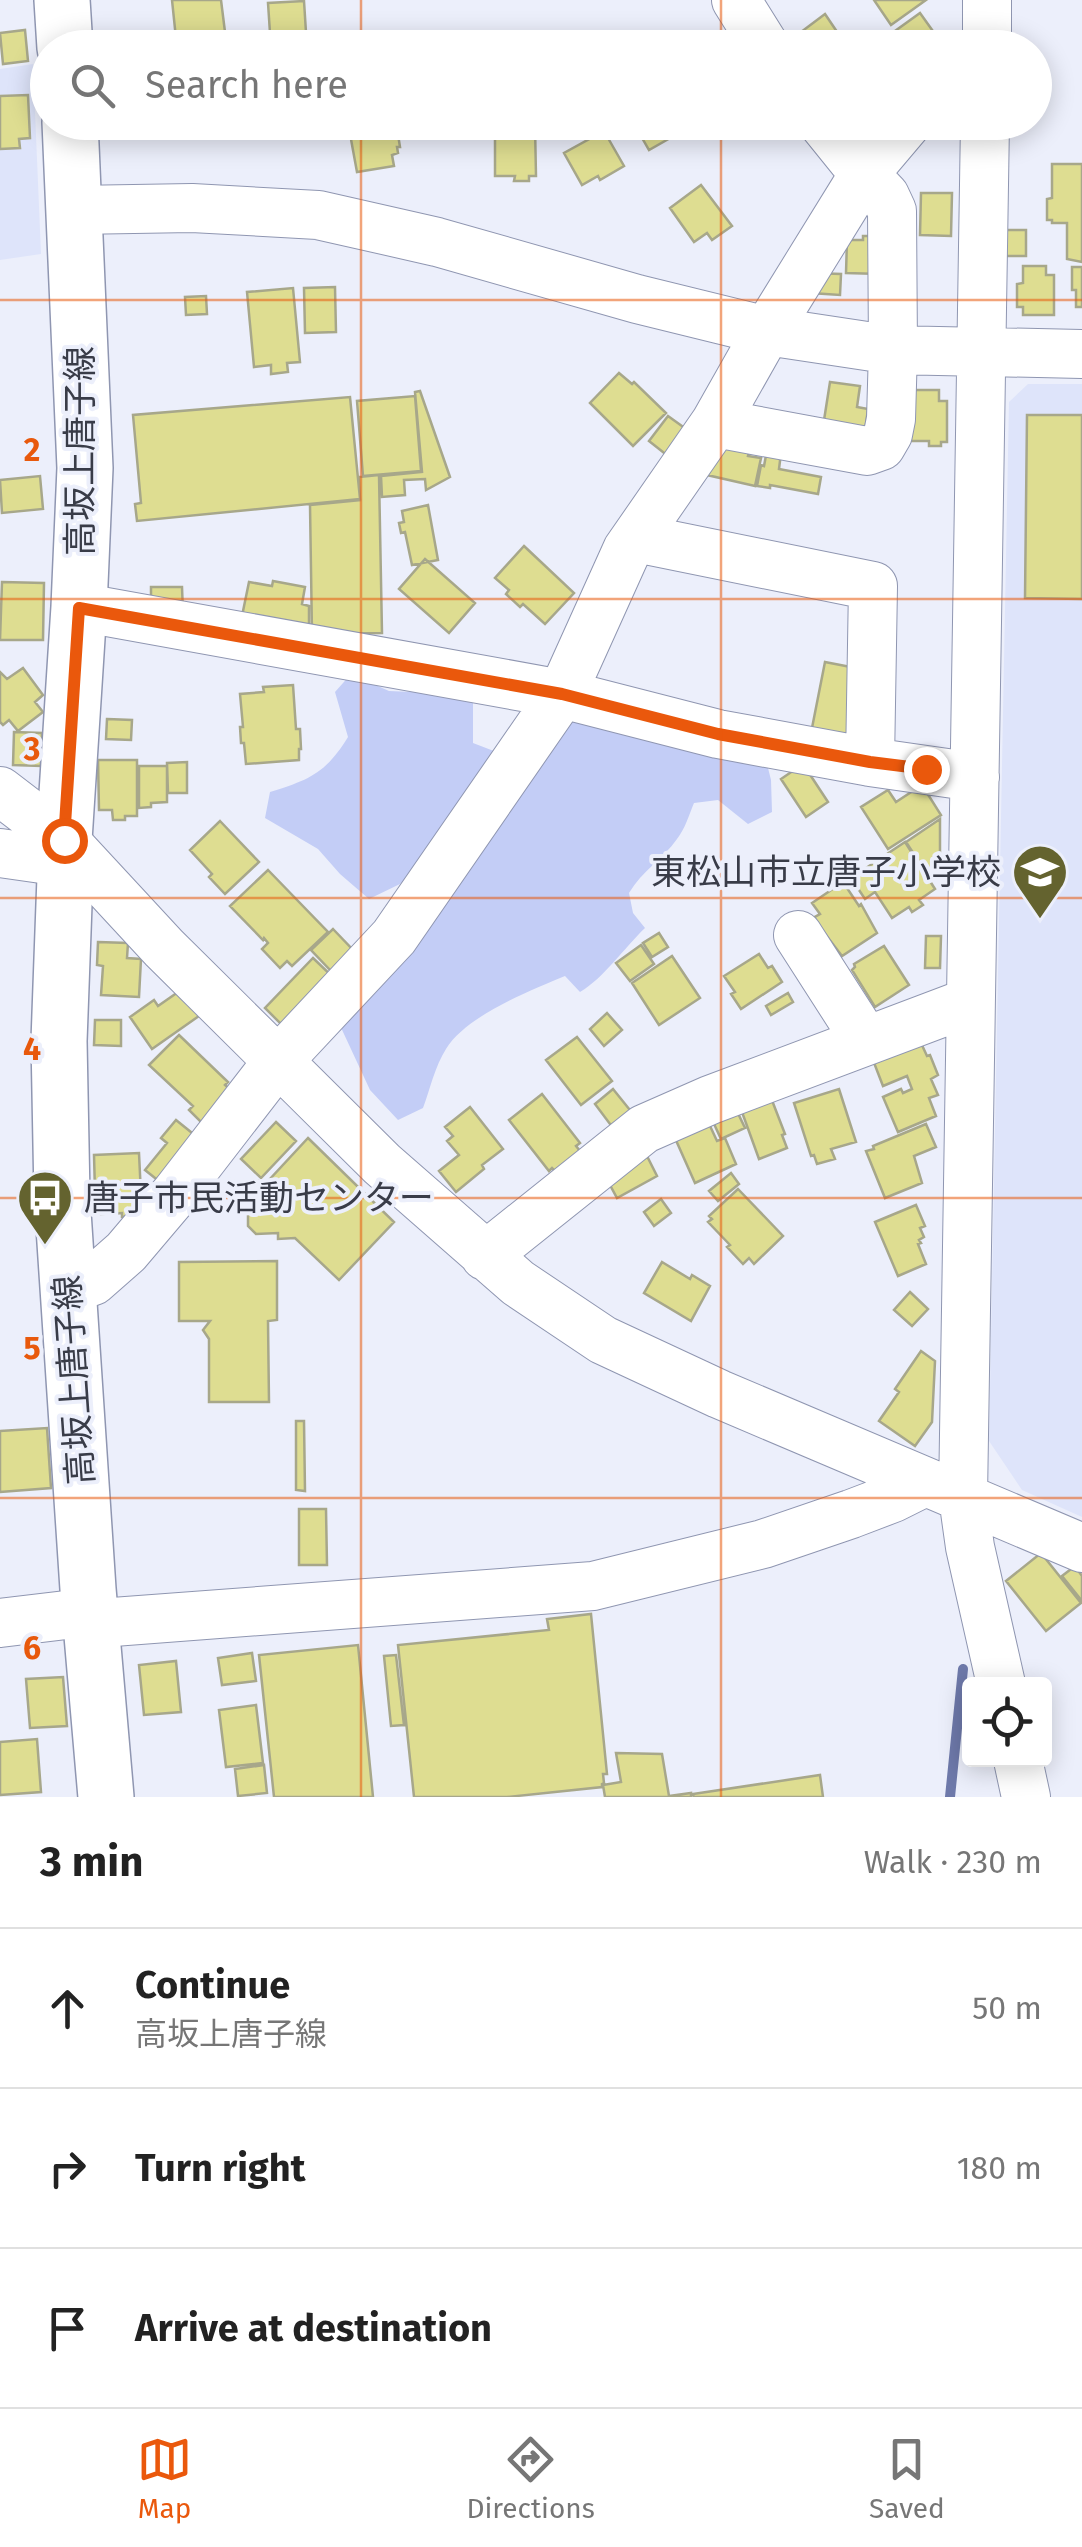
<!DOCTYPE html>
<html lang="en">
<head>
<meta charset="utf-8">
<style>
	:root { --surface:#fff; --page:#f6f6f6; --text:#222; --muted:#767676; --line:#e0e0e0; --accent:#ea580c }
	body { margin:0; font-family:"Fira Sans","Noto Sans JP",sans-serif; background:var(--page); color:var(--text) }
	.controls { position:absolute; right:30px; bottom:30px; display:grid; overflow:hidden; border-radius:10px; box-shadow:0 5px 25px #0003 }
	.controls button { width:90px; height:90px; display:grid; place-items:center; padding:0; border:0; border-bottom:2px solid var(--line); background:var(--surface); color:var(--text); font:50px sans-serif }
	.stop { position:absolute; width:30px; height:30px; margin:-22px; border:8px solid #ea580c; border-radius:50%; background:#fff }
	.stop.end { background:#ea580c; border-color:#fff; box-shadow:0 2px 10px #0008 }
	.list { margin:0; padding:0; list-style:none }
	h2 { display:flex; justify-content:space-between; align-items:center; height:130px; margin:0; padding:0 40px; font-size:42px }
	h2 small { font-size:32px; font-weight:400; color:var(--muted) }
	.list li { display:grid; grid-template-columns:65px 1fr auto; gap:30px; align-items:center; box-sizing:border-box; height:160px; padding:0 40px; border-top:2px solid var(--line) }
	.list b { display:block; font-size:38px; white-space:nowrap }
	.list p { margin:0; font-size:32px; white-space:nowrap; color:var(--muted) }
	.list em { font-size:32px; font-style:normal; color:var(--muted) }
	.icon { flex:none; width:55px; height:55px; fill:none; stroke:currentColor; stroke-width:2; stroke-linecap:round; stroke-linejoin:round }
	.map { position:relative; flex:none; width:1082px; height:1797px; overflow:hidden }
	.search { position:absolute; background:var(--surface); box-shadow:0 5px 25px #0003; left:30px; right:30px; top:30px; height:110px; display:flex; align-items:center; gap:25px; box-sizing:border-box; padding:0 35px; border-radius:55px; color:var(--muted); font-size:38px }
	.sheet { height:610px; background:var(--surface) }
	nav { display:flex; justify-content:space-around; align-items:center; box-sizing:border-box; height:140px; border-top:2px solid var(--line); background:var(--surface); font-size:28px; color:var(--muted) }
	nav a { display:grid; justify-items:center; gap:5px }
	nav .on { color:var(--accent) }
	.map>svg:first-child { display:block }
	.built { fill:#dee4fa }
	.green { fill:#c3cdf6 }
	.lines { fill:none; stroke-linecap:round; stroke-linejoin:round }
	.stream { stroke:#6e79aa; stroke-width:10 }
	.building { fill:#dedd91; stroke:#a7a78a; stroke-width:2.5 }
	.minor-casing { stroke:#8f96b1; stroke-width:50 }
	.major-casing { stroke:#8f96b1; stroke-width:58 }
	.minor { stroke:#fff; stroke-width:48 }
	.major { stroke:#fff; stroke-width:55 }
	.route { stroke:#ea580c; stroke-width:12 }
	.grid { fill:none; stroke:#e8590c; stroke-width:2.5; stroke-opacity:0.55 }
	.labels { text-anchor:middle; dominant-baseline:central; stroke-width:8; stroke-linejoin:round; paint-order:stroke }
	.street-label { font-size:35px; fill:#393c48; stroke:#eceffb }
	.poi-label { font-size:35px; fill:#393c48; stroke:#eceffb; text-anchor:end }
	.grid-label { font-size:32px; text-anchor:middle; font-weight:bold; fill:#e8590c; stroke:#eceffb; stroke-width:8; stroke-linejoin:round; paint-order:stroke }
</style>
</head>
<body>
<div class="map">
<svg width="1082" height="1797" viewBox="0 0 1082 1797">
	<rect width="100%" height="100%" fill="#eceffb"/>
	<path class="built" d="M33,64l8,190 -41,6v-191z
		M1028,384h54v1133l-60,-27 -33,-49 20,-1039z"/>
	<path class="green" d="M351,674l38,17 46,2 38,10v40l26,10 65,-38 201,41 6,24 1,32 -24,12 -30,-24 -24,3c-5,12 -9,26 -17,36 -14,20 -35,32 -48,54l4,20 12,15c-21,20 -41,50 -65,64l-15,-16c-36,15 -99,40 -119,73 -11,17 -16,40 -23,59l-25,12 -28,-30 -33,-71 90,-158 -27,23 -31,15 -29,-25 -22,-25 -53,-31 5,-26c39,-12 56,-19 78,-55l-13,-45z"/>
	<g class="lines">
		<path class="stream" d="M950,1797l13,-128"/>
	</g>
	<path class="building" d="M172,0h49l6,48h-50z
		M874,0h52l-35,25z
		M304,1l3,47h-36l-3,-45z
		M920,13l25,35h-43l-2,-3 4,-3 -9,-11z
		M825,14l23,34h-55l-4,-7z
		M25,30l3,31 -25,3 -3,-31z
		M28,95l2,43 -11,1 1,9 -20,1v-53z
		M396,122l4,25h-3l1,6 -6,2 2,11 -37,6 -9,-49z
		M633,122h59l1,3 -44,25z
		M535,125l1,51h-7v5h-15l1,-5h-20v-50z
		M604,131l20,35 -24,14 -2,-4 -16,9 -18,-32z
		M1052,164h30v98l-15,-3v-36h-15v-3h-5v-21l5,-1z
		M701,185l31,41 -20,14 -5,-7 -13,9 -24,-34z
		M921,193h31l-1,43 -31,-1z
		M1002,230h24v26h-23z
		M863,236h18l-1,38 -34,-1 1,-33h16z
		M1023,266h23v9h8v40h-31v-8h-6v-23l6,-1z
		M1072,267h10v40h-6v-17h-4z
		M812,273l29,1 -1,21 -29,-2z
		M335,287l1,45 -31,1 -1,-45z
		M293,288l7,74 -13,1 1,9 -17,2v-9l-17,2 -7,-75z
		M206,296l1,18 -21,1 -1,-18z
		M619,373l13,11 2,-2 32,31 -33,33 -43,-43z
		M830,382l30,4 -3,21 11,2 -4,30 -42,-6z
		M914,390h25v11h8v41h-6v4h-12v-5h-19z
		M420,391l30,86 -24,13 -1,-11 -21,1 1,15 -23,2 -1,-21 41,-4 -7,-80z
		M415,396l6,75 -58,5 -6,-75z
		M350,397l10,102 -223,22 -2,-17 6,-1 -8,-88z
		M1027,415h55v184l-57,-1z
		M668,416l25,18 -20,26 -24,-19z
		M722,437l29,6 -3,13 13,2 -6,28 -48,-11z
		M767,450l14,3 -2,16 42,8 -3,17 -48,-9v3l-13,-2 4,-21 3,1z
		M379,475l3,158 -70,1 -2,-129 50,-5 -1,-23z
		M40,476l3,33 -41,4 -2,-33z
		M428,505l10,55 -26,5 -7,-33 -4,1 -2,-10 5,-1 -2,-11z
		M524,546l50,47 -29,31 -22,-20 -3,3 -14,-13 3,-4 -14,-12z
		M425,559l50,44 -26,30 -50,-44z
		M273,581l32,6 -3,17 7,2v27l-67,-17 7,-34 23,4z
		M2,582l42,1 -1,57h-43z
		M151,587h31l1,26 -32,-4z
		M825,662l36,7 -14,71 -36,-7z
		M23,668l20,27 -8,7 8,10 -25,19 -9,-11 -6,5 -3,-3v-50l7,7z
		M293,685l3,44h4l1,20h-2v11l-53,4 -2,-21h-3l-1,-16h3l-3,-33 24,-2 -1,-5z
		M107,719l25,1 -1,20 -25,-1z
		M14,732l28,1 -1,33 -28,-1z
		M98,760h39v56h-12v4h-12l-1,-10h-13z
		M187,762v31h-19l-1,-30z
		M803,764l25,38 -22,15 -25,-38z
		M139,766h28v36l-16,1v4l-12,1z
		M922,785l19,30 -53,34 -27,-42 27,-17 8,12z
		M940,819v46l-13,9 -21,-32z
		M220,821l39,41 -34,32 -16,-17 3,-3 -22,-24z
		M905,842l30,47 -16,11 4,5 -11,7 -3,-5 -17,11 -17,-26 -10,7 -14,-21z
		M268,870l60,62 -36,34 -5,-5 -7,7 -18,-19 6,-6 -4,-5 -1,2 -33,-34z
		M843,882l16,24 2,-2 16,29 -35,23 -29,-38 7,-4 -8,-11z
		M333,929l21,22 -22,21 -21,-22z
		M659,933l9,14 -16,10 -9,-14z
		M926,936h15l-1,32h-15z
		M98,942l30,1 -1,15 14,1 -2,38 -38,-2 2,-29 -6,-1z
		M641,945l13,19 -24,17 -14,-18z
		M884,946l25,39 -34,22 -23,-37 3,-3 -1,-3z
		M759,954l9,14 4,-2 10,16 -41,27 -10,-15 4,-2 -11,-16z
		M672,956l28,42 -41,27 -27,-42z
		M313,958l22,21 -47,52 -23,-23z
		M181,990l18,26 -47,33 -22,-32 24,-17 4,6z
		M788,993l5,9 -22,13 -5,-9z
		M607,1013l15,17 -18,16 -14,-17z
		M95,1020h26v26l-27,-1z
		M179,1035l49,47 -3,3 10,9 -30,32 -16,-16 4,-4 -44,-41z
		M577,1037l35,44 -31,24 -35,-45z
		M921,1043l6,13 3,-1 8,20 -7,4 7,16 -9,3 7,18 -38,16 -15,-35 18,-8 2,4 9,-4 -5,-13 -24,10 -12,-31z
		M613,1089l25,31 -19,16 -24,-32z
		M839,1089l17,53 -25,7 4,10 -18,5 -3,-9 -3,1 -17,-53z
		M768,1090l17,44 -3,1 5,13 -28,11 -21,-58z
		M542,1094l38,49 -4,3 8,10 -28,16 -4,-4 -3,3 -40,-51z
		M733,1103l12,25 -24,11 -12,-26z
		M470,1107l33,42 -21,16 2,4 -28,23 -17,-21 20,-16 -12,-14 6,-5 -8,-9z
		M704,1113l13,28 8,-3 11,26 -41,19 -24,-54z
		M176,1120l26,21 -37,45 -20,-16 22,-27 -6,-5z
		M276,1122l20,19 -35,37 -20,-19z
		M926,1124l10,23 -22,9 8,27 -37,15 -19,-47 8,-2 -1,-3z
		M308,1138l86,84 -55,58 -44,-42 -17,1v-6l-22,1 -8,-8v-45h20z
		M644,1150l13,26 -40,22 -14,-26z
		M139,1153l3,63 -20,1v-4l-21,1 -1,-22h-5l-1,-37z
		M731,1173l8,11 -21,17 -9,-10z
		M738,1189l45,47 -29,28 -5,-6 -6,6 -16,-17 3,-2 -22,-23 4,-3 -3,-3z
		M661,1199l10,14 -17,13 -10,-14z
		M916,1205l9,21 -5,2 4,9 -5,3 2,3 -3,1 8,20 -28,12 -23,-54z
		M277,1261v59l-9,1 1,81h-60v-63l-6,-9 7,-9h-31v-59z
		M662,1262l28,17 2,-4 18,11 -19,35 -47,-28z
		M910,1292l18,17 -16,17 -18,-16z
		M921,1351l14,10 -3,61 -17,24 -36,-25 20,-29 -4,-3z
		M296,1421h8l1,70 -9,-1z
		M47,1428l4,60 -51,4v-61z
		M299,1509h27l1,56h-28z
		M1041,1553l40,50 -35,28 -40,-50z
		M1075,1566l7,10v25l-20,-25z
		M591,1614l16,160h-4l1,9 -2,1v3l-95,10h-93l-16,-152 151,-15 -2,-11z
		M358,1645l15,152h-99l-15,-142z
		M252,1653l4,28 -34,4 -4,-27z
		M396,1655l8,70 -13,1 -7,-70z
		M176,1661l5,51 -37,3 -5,-50z
		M63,1677l4,49 -37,2 -4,-49z
		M256,1705l7,58 -37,4 -7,-57z
		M37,1739l4,53 -41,3v-53z
		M616,1753l46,1 7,42 22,-3v4h-86l-2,-12 18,-3z
		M264,1765l3,28 -29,3 -3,-27z
		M820,1775l3,22h-129l-1,-3z"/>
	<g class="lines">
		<g class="minor-casing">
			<path id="minor" d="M736,0l30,48
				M987,48v-48
				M985,122l-22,1375 7,50 31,137
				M75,210l117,-2 126,7 119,27 200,57 130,32 126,19 189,4
				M715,423l152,28 14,-5 7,-12 3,-15 2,-69 -1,-139 -7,-15 -21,-22 -42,-52
				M636,538l237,48 -3,176
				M79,607l483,87 156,40 152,28 105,15
				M0,791l64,49 100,108 218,216 136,119 85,57 116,54 363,154
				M0,853l42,6
				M798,935l68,106
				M485,1256l159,-127 66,-29 260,-98
				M68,1290l25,-9 33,-29 50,-59 102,-132 116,-124 168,-243 65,-144 88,-127 52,-92 97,-157 44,-52
				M0,1623l66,-8 47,7 480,-36 170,-42 88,-30 42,-16 32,-16
				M1018,1760l8,37"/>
		</g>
		<g class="major-casing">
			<path id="major" d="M62,0l3,48
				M70,122l15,346 -6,139 -15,233 1,37 -6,164 3,156 26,392 18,208"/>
		</g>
		<use href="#minor" class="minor"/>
		<use href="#major" class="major"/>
	</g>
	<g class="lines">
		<path class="route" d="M64,840l15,-232 483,86 156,40 152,28 56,7"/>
	</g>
	<path class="grid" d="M361,0v48M721,0v48M361,122v1675M721,122v1675M0,300h1082M0,599h1082M0,898h1082M0,1198h1082M0,1498h1082"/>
	<defs>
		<g id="school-pin" transform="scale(2.875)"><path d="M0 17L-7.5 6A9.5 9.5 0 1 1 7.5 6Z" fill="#64632f" stroke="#eceffb"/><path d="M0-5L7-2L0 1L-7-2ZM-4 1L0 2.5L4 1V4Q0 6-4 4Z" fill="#fff"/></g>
		<g id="bus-pin" transform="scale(2.875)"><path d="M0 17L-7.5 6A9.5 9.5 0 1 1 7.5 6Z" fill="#64632f" stroke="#eceffb"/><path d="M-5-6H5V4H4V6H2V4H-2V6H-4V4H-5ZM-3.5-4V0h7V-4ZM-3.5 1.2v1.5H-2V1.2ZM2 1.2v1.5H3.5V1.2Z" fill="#fff"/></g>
	</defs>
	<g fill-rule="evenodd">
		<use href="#school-pin" x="1040" y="872"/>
		<use href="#bus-pin" x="45" y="1198"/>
	</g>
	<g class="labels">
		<g class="street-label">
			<text transform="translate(80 451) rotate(-90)">高坂上唐子線</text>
			<text transform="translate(74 1380) rotate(-94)">高坂上唐子線</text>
		</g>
		<g class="poi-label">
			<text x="1001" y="872">東松山市立唐子小学校</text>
			<text x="84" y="1198" text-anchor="start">唐子市民活動センター</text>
		</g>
	</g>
	<g class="grid-label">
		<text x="32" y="461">2</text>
		<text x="32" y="760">3</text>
		<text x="32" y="1060">4</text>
		<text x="32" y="1359">5</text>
		<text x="32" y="1659">6</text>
	</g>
</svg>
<div class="controls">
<button><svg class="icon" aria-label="locate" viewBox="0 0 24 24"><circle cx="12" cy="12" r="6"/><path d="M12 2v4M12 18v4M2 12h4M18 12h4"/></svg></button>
</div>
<div class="stop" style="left:64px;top:840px"></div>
<div class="stop end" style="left:926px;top:769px"></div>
<div class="search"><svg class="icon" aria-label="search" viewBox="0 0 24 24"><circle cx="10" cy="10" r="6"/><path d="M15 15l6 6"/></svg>Search here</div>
</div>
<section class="sheet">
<h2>3 min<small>Walk · 230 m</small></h2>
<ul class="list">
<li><svg class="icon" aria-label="ahead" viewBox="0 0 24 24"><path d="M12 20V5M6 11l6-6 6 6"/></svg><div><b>Continue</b><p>高坂上唐子線</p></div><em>50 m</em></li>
<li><svg class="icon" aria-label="right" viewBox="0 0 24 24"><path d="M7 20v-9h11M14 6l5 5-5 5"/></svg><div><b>Turn right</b></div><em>180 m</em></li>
<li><svg class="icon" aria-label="arrive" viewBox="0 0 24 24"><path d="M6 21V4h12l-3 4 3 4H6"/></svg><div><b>Arrive at destination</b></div></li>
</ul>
</section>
<nav>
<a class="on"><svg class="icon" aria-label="map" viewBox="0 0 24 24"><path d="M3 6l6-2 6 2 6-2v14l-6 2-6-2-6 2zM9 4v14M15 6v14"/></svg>Map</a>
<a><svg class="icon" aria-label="directions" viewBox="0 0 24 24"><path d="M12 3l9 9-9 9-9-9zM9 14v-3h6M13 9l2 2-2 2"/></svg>Directions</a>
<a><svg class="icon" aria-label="saved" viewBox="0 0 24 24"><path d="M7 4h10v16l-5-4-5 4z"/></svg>Saved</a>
</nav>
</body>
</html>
